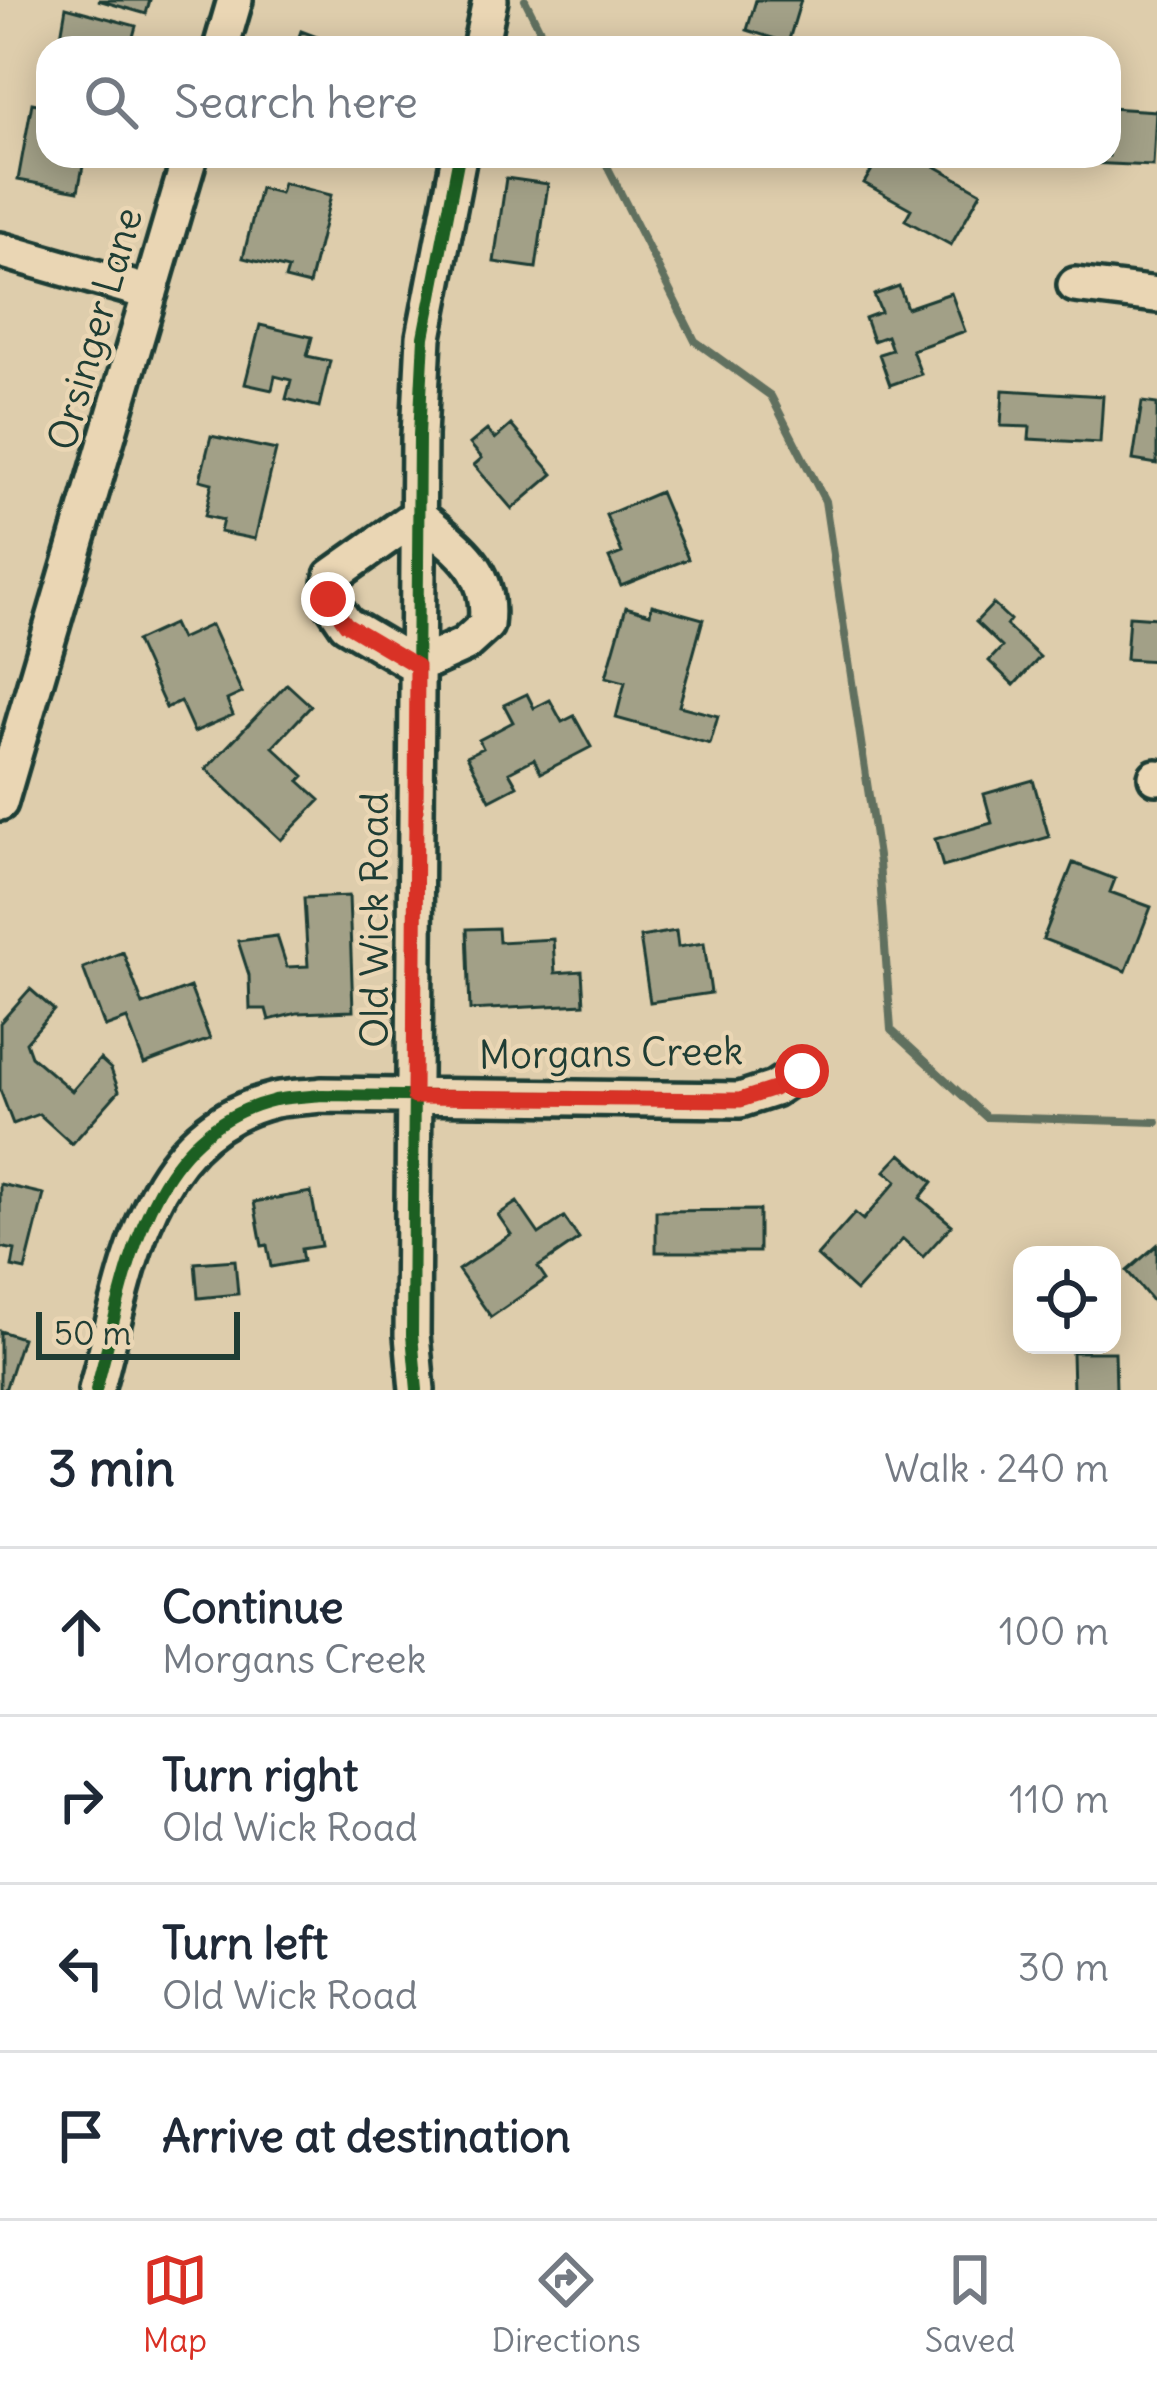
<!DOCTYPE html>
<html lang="en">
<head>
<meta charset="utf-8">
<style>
	:root { --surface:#fff; --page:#f2f2f3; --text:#1f2937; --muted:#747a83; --line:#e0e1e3; --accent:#d93025 }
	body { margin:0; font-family:Delius,sans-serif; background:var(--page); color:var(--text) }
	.controls { position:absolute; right:36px; bottom:36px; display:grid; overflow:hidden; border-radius:24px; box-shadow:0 6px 30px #0003 }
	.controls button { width:108px; height:108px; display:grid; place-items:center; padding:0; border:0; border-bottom:3px solid var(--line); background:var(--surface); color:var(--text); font:60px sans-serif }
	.scale { position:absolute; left:36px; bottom:30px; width:204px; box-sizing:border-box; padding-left:12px; border:6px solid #1f3d34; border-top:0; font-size:33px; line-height:42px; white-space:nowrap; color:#1f3d34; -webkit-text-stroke:9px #ead6b4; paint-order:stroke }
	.stop { position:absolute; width:36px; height:36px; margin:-27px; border:9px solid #d93025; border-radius:50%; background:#fff }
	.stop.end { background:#d93025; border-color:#fff; box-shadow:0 3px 12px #0008 }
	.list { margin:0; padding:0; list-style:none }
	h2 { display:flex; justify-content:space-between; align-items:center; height:156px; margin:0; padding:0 48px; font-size:51px }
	h2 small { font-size:39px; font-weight:400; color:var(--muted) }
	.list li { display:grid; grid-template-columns:78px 1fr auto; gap:36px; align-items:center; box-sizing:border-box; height:168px; padding:0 48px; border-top:3px solid var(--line) }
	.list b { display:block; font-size:45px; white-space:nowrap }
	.list p { margin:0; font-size:39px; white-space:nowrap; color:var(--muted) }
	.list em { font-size:39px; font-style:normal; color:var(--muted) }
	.icon { flex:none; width:66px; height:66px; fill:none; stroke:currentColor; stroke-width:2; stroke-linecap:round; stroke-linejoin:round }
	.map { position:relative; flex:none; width:1157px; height:1390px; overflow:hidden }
	.search { position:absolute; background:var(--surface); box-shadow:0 6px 30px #0003; left:36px; right:36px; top:36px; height:132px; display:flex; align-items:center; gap:30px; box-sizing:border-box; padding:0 42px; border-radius:36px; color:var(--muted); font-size:45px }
	.sheet { height:828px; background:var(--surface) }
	nav { display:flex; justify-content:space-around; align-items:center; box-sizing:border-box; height:168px; border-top:3px solid var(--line); background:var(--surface); font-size:33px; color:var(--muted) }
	nav a { display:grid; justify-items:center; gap:6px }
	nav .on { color:var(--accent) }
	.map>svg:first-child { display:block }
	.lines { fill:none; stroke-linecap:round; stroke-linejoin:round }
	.stream { stroke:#606f5e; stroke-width:8 }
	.building { fill:#a2a087; stroke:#1f3d34; stroke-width:3 }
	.minor-casing { stroke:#1f3d34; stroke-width:42 }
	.minor { stroke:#ead6b4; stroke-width:33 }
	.cycleway-casing { stroke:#ead6b4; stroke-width:20 }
	.cycleway { stroke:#1b5e20; stroke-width:12 }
	.route { stroke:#d93025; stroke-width:15 }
	.labels { text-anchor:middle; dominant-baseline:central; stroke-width:9; stroke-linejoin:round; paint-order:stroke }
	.street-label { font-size:39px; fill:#1f3d34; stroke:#ead6b4 }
</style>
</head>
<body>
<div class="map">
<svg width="1157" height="1390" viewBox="0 0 1157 1390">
	<rect width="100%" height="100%" fill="#decdac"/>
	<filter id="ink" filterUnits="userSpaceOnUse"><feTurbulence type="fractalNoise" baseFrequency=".00833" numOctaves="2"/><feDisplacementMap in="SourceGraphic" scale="24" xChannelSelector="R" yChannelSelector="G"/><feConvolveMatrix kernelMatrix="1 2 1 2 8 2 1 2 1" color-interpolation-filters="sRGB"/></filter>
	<g filter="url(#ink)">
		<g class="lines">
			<path class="stream" d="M525,0l24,48
				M602,156l93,185 76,55 54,105 54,362 12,167 95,87 171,5"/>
		</g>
		<path class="building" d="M98,0h52l-4,14z
			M756,0h45l-13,43 -41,-13z
			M66,7l70,19 -6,22h-71z
			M301,31l45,17h-51z
			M32,103l16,3v50h37l-7,35 -60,-11z
			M1109,108l47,3 -3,55 -87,-4v-6h43z
			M892,156h25l64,36 -30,53 -46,-25 6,-11 -47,-26 15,-25 9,5z
			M506,178l42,6 -12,84 -42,-6z
			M283,183l48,12 -22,90 -24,-6 3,-10 -45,-11 17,-70 20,5z
			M899,286l8,22 44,-15 14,38 -53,19 9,24 -31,11 -11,-31 13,-4 -5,-14 -14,5 -8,-23 16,-6 -7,-17z
			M260,325l52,12 -5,19 23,5 -11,46 -33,-8 5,-19 -16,-4 -3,14 -27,-6z
			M1003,390l100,6 -3,47 -71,-4 1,-12 -29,-1z
			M1142,402l15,2v60l-24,-4z
			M511,425l42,49 -41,35 -38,-44 8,-7 -12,-14 17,-14 8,9z
			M211,436l65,14 -21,89 -35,-7 3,-12 -18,-4 7,-33 -12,-3z
			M660,492l28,67 -67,27 -12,-28 13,-5 -16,-38z
			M993,604l17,16 -4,5 34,32 -26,28 -25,-24 13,-14 -26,-25z
			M652,605l51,14 -24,87 39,10 -8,28 -94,-26 9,-36 -19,-5 20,-70 24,7z
			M1129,616l28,2v43l-31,-2z
			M173,624l7,15 31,-14 31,68 -15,7 6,15 -39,17 -14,-31 -14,7 -30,-67z
			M287,684l24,22 -38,41 31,29 -5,5 21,19 -39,40 -75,-71z
			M527,694l7,14 16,-8 12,22 12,-6 17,31 -50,26 -7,-14 -25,13 8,14 -27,14 -23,-44 16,-8 -4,-8 34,-18 -9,-17z
			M1033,780l16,57 -106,30 -8,-28 57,-16 -8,-29z
			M1073,863l42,16 -5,13 41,15 -25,64 -83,-32z
			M349,896l4,115 -56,2 -28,7 -3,-11h-16l-1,-34 -11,-34 39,-5 10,31 21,-1 -4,-68z
			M498,928l1,14 54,-3 2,34 27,-2 2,33 -114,6 -3,-81z
			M676,931l2,16 26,-4 7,50 -61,9 -10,-65z
			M123,952l20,53 47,-18 20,52 -66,25 -17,-45 -22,8 -22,-59z
			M30,989l24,21 -28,32 5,14 41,35 28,-32 11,10 8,22 -47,53 -33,-30 -26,10 -13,-34v-67z
			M901,1154l32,28 -13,16 32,27 -29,32 -20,-18 -47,52 -39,-35 38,-43 8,7 34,-39 -12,-10z
			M0,1184l44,10 -19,76 -13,-3 3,-17 -15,-3z
			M311,1192l10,54 -20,3 2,12 -32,6 -4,-22 -5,1 -8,-44z
			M517,1202l22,32 25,-17 15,22 -41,28 8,12 -55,38 -33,-47 53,-36 -13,-19z
			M759,1210v42h-103v-41z
			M1157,1245v56l-3,2 -27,-32z
			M235,1260l3,34 -40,4 -3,-35z
			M0,1331l22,7 -17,52h-5z
			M1072,1352h43l1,38h-43z"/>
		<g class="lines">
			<g class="minor-casing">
				<path id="minor" d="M221,48l14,-48
					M480,48l10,-48
					M0,250l150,43
					M1075,285l82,10
					M418,515c39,34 75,53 68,110l-22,20 -47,21 -71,-42 -17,-25 3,-23z
					M1156,777h1
					M0,803l190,-647
					M96,1390c31,-111 46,-259 179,-290 15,-3 31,-3 46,-5l419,5 34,-11 27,-18
					M417,1390l-5,-55 7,-900 5,-98 35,-181"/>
			</g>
			<use href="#minor" class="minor"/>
			<g class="cycleway-casing">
				<path id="cycleway" d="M96,1390c31,-111 46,-259 179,-290 15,-3 31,-3 46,-5l419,5 34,-11 27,-18
					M417,1390l-5,-55 7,-900 5,-98 35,-181"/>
			</g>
			<use href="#cycleway" class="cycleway"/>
		</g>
	</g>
	<g class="lines" filter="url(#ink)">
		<path class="route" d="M328,599l18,25 71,42 -3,431 326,3 34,-11 28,-18"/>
	</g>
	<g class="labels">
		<g class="street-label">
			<text transform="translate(95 329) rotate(-74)">Orsinger Lane</text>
			<text transform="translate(374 920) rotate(-90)">Old Wick Road</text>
			<text transform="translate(611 1053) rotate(-1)">Morgans Creek</text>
		</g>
	</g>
</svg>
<div class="controls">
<button><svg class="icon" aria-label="locate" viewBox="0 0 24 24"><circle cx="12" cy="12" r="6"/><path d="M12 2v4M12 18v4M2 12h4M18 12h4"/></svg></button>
</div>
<div class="scale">50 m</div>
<div class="stop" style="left:802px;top:1071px"></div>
<div class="stop end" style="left:328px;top:599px"></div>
<div class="search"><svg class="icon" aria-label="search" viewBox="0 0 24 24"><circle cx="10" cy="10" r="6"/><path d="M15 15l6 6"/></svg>Search here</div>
</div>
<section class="sheet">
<h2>3 min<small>Walk · 240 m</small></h2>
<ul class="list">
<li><svg class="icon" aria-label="ahead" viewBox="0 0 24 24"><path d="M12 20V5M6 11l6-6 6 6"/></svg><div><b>Continue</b><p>Morgans Creek</p></div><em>100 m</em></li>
<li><svg class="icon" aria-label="right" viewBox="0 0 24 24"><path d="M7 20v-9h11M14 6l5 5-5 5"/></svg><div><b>Turn right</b><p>Old Wick Road</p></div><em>110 m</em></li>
<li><svg class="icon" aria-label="left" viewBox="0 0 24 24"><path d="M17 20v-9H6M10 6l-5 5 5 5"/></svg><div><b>Turn left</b><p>Old Wick Road</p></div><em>30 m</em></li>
<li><svg class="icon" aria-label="arrive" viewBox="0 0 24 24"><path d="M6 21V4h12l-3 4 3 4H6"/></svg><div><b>Arrive at destination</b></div></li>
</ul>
</section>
<nav>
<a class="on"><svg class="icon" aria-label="map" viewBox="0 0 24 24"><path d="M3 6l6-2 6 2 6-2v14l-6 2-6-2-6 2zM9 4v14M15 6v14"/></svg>Map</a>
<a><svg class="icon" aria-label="directions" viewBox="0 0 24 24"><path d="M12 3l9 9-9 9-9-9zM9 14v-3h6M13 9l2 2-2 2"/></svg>Directions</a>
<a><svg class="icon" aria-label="saved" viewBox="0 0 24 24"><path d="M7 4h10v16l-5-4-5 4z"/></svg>Saved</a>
</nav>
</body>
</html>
